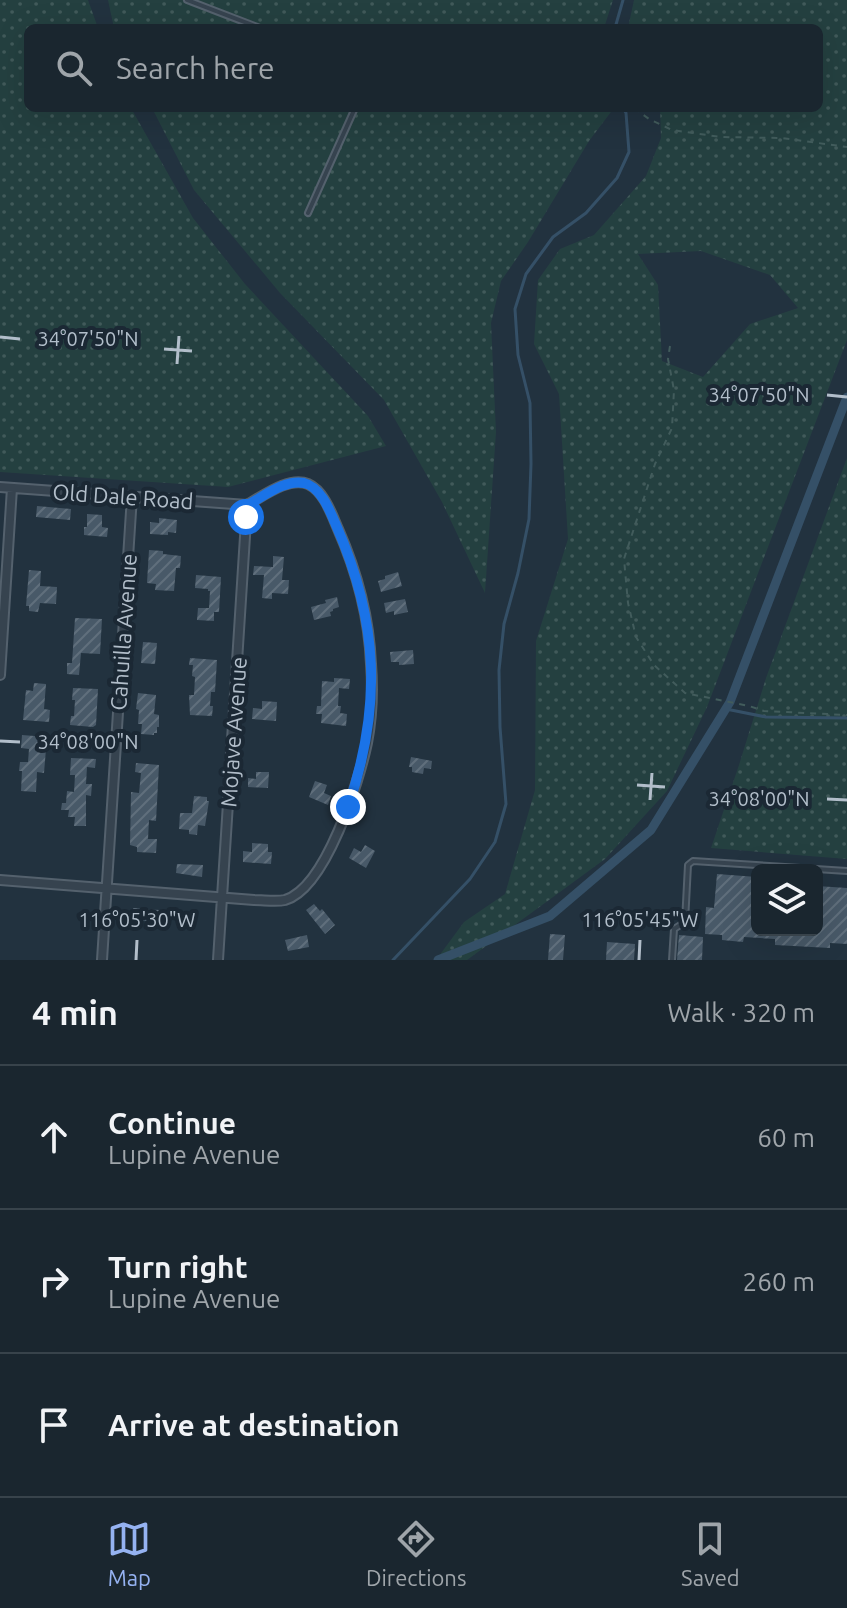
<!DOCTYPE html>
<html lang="en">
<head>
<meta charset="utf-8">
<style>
	:root { --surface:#1a262f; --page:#232e37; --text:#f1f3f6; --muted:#9fa5aa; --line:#38434b; --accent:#95b2f1 }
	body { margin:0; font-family:Ubuntu,sans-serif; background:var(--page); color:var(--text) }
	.controls { position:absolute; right:24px; bottom:24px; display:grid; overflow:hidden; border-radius:12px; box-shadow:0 8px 32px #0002 }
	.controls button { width:72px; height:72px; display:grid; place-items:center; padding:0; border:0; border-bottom:2px solid var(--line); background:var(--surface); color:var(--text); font:40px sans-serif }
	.stop { position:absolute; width:24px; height:24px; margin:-18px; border:6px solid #1a73e8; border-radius:50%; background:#fff }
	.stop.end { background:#1a73e8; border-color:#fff; box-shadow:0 2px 8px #0008 }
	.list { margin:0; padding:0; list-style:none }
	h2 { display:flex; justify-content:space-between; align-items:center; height:104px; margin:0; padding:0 32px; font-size:34px }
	h2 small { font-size:26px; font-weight:400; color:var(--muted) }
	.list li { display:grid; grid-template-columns:52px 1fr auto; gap:24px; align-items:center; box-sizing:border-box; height:144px; padding:0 32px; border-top:2px solid var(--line) }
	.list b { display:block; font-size:30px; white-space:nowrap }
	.list p { margin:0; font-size:26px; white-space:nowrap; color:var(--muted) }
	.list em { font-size:26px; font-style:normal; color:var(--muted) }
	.icon { flex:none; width:44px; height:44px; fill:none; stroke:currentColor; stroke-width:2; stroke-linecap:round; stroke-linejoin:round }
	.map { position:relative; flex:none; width:847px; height:960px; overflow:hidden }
	.search { position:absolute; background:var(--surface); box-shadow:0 8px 32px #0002; left:24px; right:24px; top:24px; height:88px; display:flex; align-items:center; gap:20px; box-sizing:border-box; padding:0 28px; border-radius:12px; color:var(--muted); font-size:30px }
	.sheet { height:536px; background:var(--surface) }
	nav { display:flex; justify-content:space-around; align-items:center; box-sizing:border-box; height:112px; border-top:2px solid var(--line); background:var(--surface); font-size:22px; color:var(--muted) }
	nav a { display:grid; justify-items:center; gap:4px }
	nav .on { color:var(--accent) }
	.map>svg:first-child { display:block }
	.grass { fill:url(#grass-dots); fill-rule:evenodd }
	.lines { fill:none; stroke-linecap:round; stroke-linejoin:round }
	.stream { stroke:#355067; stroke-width:3 }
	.canal { stroke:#355067; stroke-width:9 }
	.building { fill:url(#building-hatch) }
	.service-casing { stroke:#54616d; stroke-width:8 }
	.minor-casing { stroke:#54616d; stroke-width:12 }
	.path { stroke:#425c5c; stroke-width:2; stroke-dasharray:6 6; stroke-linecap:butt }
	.service { stroke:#36434f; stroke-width:4 }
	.minor { stroke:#36434f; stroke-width:8 }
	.route { stroke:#1a73e8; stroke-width:10 }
	.ticks { fill:none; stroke:#b2beca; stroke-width:3 }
	.labels { text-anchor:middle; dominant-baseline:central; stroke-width:8; stroke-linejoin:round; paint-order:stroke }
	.street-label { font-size:22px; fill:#b2beca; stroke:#1b2834 }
	.ticks-label { font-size:20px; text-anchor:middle; fill:#b2beca; stroke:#1b2834; stroke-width:8; stroke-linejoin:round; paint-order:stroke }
</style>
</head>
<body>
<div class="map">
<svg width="847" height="960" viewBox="0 0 847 960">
	<defs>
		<pattern id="grass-dots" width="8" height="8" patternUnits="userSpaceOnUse" patternTransform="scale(2)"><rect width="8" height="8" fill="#244040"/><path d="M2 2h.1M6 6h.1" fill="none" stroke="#415a5a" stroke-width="1.8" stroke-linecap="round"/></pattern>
		<pattern id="building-hatch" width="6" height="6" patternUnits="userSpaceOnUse" patternTransform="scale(2)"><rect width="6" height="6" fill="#485968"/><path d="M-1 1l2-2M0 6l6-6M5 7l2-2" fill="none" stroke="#606f7c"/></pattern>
	</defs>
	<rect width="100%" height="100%" fill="#22323f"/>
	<path class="grass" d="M0,0h88l10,28h-70v80h103l62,110 52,66 123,132 18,30 -158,41 -228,-15z
		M108,0h505l-9,28h-490z
		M634,0h213v340l-140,367 -40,84 -62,68 -138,101h-31l28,-38 41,-28 30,-104 1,-149 32,-102 -9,-145 -25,-50 4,-64 22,-31 34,-14 52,-59 15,-38 -1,-30h159v-80h-191zM701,251l69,24 28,33 -48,16 -47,53 -41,-16 -4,-76 -20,-31z
		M152,108h462l-25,33 -61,101 -27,39 -10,42 5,109 -11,161 -43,-91 -58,-102 -104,-107 -86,-103z
		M847,458v401l-136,-11 28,-83 27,-87z"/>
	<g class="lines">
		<path class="stream" d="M615,28l8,-28
			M726,709l40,8 81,1
			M393,960l77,-81 25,-37 11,-38 -6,-77 -1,-57 5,-46 14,-51 11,-54 2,-55 -1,-61 -12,-48 -3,-46 11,-35 27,-37 33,-24 31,-35 12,-26 -3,-39 -3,-5"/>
		<path class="canal" d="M438,960l112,-44 101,-86 79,-128 117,-305"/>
	</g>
	<path class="building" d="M37,506l34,3 -1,11 -34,-3z
		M87,514l15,1v12l6,1 -1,9 -23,-2v-8h3z
		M159,518l18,2 -1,13 -8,-1v3l-18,-1v-12l9,1z
		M149,550l14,1v3l18,2 -1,12h-4l-2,23 -19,-1 1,-6 -9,-1z
		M273,556l11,1 -2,23h7l-1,14 -16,-1v6l-10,-1 2,-23h-11l1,-9 19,1z
		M29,570l12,1 -1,15 17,1 -1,17 -16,-1 -2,9 -9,-1v-5h-3z
		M398,572l4,14 -21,6 -3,-11 7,-2v-3z
		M196,575l25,2 -2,35h-5v9l-17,-1 1,-12h11l1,-17h-2v-2l-13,-1z
		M337,597l2,10 -6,2v2l-3,1 1,4 -17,4 -3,-13 15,-4 -1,-3z
		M405,599l3,13 -14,3v-4l-8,2 -2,-10z
		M75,618l27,1 -2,35 -19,-1 -2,22 -12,-1v-11h5z
		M143,642l14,1 -2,21 -14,-1z
		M413,650l1,14 -15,1v-3h-8l-1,-10z
		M190,658l27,2 -2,32h-4l-1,14h3l-1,10 -22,-1 -1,-20h5l1,-18 -3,-1 1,-11h-4z
		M334,678l16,1 -1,10 -10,-1 -1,18h3l-1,7 7,1 -1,12 -25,-3 1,-9h-6l1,-8h4l1,-25 12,1z
		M34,683l12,1 -2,25 6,1 -1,12 -26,-2 3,-30 7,1z
		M73,688l25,1 -2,36 -3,2 -23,-2 1,-9h3l1,-16h-3z
		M138,693l18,2 -2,19 5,1v12h-2v6h-3v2l-13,-1 1,-10h-4l1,-14 -3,-1z
		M262,701l15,1 -1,19 -24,-2 1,-11 9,1z
		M22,735l25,2 -3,36 -7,-1 -1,20 -15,-1 1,-20h-3l1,-9h8l1,-13 -8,-1z
		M411,757l21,4 -1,8 -7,-1 -1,6 -11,-2v-5h-3z
		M71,758l25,1 -1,9 -8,-1 -1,17h6l-1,12 -5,-1v31h-12l1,-9h-7l1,-7h-8l1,-7h4l1,-12 7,1 1,-17h-5z
		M136,763l23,2 -3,56 -7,-1 -1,19h9l-1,14 -19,-1v-5l-7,-2 1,-53 8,1 2,-20 -6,-1z
		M256,772h13l-1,16 -20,-1v-9l8,1z
		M315,781l12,4 -3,8 7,3 -3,9 -19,-8z
		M194,796l13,1v4h2l-4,25 -7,-1 -1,10 -8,-1v-4l-10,-1 1,-16h12z
		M252,843l16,1v8h4l-1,12 -28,-2v-11l9,1z
		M365,845l10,6 -9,17 -17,-10 5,-10 7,4z
		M177,864l26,1 -1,12 -26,-4z
		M717,874l40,3v53h60v-44l30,2v56l-17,-1v5l-55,-3v-6l-31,-2 -1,5 -21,-2v-5l-17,-1 1,-27 8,1z
		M314,904l6,7 2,-2 13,16 -10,9 -19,-24z
		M133,908l26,2 -1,12 -25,-2z
		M550,934l15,1 -2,25h-15z
		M307,935l2,12 -21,4 -3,-11z
		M679,935l24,2 -1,23h-25z
		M607,942l28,2 -1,16h-28z"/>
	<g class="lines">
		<g class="service-casing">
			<path id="service" d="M187,0l73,28
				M308,213l47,-105
				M672,960l2,-31 11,-7 3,-57 5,-4 154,10"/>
		</g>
		<g class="minor-casing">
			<path id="minor" d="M0,487l247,18
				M0,675l12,-187
				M0,880l254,20c10,0 22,2 31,0 41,-12 74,-119 82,-157 5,-26 6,-53 4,-79 -2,-47 -14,-92 -33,-135 -6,-14 -14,-38 -30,-45 -19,-8 -45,12 -61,21
				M102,960l30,-464
				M218,960l29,-455"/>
		</g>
		<path class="path" d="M634,108l15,11 23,11 49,7 61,1 65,9
			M670,346l-2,13 6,31 -2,38 -17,36 -31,95 4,44 8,34 18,28 31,28 64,13 15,5 83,4"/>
		<use href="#service" class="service"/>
		<use href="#minor" class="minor"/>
	</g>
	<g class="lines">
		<path class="route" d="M246,517l1,-12c16,-8 38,-26 57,-22 17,4 26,28 32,42 43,97 46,182 12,282"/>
	</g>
	<path class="ticks" d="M0,337l20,2M164,349l28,2M177,364l2,-28M827,395l20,2M0,741l20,1M637,785l28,2M827,799l20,1M650,800l2,-27M136,960l1,-20M639,960l1,-20"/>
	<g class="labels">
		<g class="street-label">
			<text transform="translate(123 496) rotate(4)">Old Dale Road</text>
			<text transform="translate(123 632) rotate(-86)">Cahuilla Avenue</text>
			<text transform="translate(233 732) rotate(-86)">Mojave Avenue</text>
		</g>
	</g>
	<g class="ticks-label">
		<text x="88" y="346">34°07'50"N</text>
		<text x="759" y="402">34°07'50"N</text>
		<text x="88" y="749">34°08'00"N</text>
		<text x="759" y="806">34°08'00"N</text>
		<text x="137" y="927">116°05'30"W</text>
		<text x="640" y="927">116°05'45"W</text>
	</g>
</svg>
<div class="controls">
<button><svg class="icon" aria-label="layers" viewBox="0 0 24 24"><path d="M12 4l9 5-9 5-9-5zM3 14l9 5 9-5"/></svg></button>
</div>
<div class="stop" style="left:246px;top:517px"></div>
<div class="stop end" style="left:348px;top:807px"></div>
<div class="search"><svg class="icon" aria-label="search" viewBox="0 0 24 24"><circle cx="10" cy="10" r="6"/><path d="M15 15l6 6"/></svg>Search here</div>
</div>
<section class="sheet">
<h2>4 min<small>Walk · 320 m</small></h2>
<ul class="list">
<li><svg class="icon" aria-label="ahead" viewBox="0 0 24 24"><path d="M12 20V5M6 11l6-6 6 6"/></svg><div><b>Continue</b><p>Lupine Avenue</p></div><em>60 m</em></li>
<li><svg class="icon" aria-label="right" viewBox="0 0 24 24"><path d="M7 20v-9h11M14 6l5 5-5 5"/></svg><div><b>Turn right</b><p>Lupine Avenue</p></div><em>260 m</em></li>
<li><svg class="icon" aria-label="arrive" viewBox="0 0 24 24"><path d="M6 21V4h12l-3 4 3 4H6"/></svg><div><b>Arrive at destination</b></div></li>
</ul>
</section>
<nav>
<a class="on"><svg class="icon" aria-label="map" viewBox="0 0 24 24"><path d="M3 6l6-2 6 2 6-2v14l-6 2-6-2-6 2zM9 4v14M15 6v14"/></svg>Map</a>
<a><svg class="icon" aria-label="directions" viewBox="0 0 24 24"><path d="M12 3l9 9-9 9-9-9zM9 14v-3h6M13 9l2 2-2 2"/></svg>Directions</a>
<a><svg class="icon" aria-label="saved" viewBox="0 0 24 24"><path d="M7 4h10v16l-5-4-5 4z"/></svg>Saved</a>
</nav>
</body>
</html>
